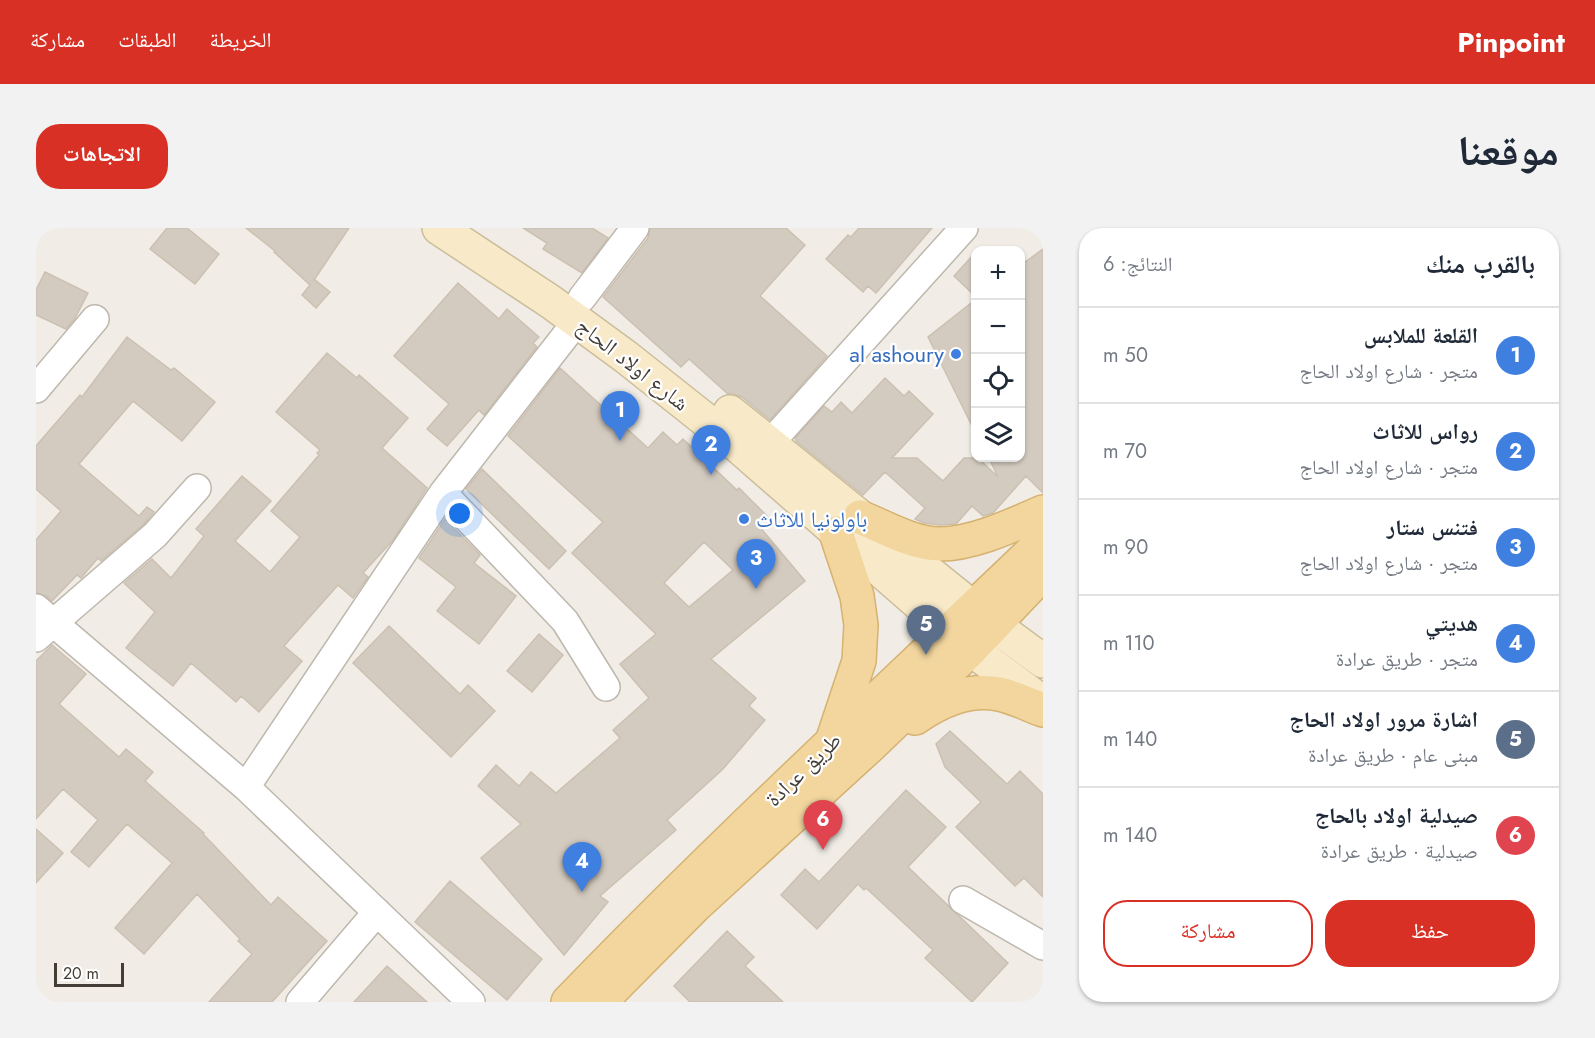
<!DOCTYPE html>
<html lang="ar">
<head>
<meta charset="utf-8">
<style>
	:root { --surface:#fff; --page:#f2f2f3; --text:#1f2937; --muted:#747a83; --line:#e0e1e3; --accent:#d93025 }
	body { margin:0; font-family:Jost,"Noto Naskh Arabic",sans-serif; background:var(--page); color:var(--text); direction:rtl }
	.controls { position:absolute; right:18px; top:18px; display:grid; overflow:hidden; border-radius:12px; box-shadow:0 2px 4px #0004 }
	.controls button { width:54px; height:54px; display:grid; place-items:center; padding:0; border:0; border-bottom:2px solid var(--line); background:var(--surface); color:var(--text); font:30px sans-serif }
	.scale { position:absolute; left:18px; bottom:15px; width:70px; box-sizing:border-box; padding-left:6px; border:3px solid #433d36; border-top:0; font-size:16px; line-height:21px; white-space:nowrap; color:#433d36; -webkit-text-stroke:4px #fff; paint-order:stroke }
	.you { position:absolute; left:424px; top:286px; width:21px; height:21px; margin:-15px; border:4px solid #fff; border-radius:50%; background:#1a73e8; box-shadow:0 0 0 9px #1a73e833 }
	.badge { display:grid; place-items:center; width:39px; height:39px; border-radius:50%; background:var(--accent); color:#fff; font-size:20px; font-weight:700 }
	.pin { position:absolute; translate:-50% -50px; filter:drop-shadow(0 2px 3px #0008) }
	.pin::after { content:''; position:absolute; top:32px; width:21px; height:18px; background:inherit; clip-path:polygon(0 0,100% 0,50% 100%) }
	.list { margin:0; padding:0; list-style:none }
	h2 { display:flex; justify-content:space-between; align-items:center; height:78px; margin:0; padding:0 24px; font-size:26px }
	h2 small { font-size:20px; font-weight:400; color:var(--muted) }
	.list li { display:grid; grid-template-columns:39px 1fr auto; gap:18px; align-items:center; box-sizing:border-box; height:96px; padding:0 24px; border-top:2px solid var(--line) }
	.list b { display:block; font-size:22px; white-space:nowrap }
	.list p { margin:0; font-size:20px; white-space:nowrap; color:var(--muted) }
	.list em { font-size:20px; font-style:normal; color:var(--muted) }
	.actions { display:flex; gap:12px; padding:18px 24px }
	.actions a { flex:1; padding:14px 0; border:2px solid var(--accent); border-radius:24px; text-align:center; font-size:21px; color:var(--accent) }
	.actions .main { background:var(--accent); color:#fff }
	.icon { flex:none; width:33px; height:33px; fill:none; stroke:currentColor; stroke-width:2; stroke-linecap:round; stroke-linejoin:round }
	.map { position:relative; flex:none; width:1007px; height:774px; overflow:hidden; direction:ltr; border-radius:24px }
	header { display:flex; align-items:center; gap:36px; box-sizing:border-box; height:84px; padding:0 30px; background:var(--accent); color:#fff }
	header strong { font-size:28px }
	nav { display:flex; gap:33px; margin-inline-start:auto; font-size:21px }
	.intro { display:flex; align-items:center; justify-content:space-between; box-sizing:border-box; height:144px; padding:0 36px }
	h1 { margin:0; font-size:42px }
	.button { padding:15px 27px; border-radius:24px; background:var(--accent); color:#fff; font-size:21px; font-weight:700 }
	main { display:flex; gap:36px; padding:0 36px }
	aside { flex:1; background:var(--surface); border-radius:24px; box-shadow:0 2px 4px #0004 }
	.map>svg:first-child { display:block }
	.building { fill:#d4cbc0; stroke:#cbc0b1; stroke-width:1.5; fill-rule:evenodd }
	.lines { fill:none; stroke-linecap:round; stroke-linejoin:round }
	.street-casing { stroke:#beb7ad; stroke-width:30 }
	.secondary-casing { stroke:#cbbd9a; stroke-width:36 }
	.primary-casing { stroke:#d5b270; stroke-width:36 }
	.street { stroke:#fff; stroke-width:27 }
	.secondary { stroke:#f8eac9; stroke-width:33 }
	.primary { stroke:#f2d69e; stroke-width:33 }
	.shop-dot { fill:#3f7fe0; stroke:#fff; stroke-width:2 }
	.labels { text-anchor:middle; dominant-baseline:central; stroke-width:4.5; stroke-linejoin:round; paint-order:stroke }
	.shop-label { font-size:22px; fill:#366cbe; stroke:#fff; text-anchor:end }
	.street-label { font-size:22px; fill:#433d36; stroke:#fff }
</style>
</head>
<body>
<header>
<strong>Pinpoint</strong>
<nav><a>الخريطة</a><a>الطبقات</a><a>مشاركة</a></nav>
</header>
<div class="intro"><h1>موقعنا</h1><a class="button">الاتجاهات</a></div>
<main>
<aside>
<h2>بالقرب منك<small>النتائج: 6</small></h2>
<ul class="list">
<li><span class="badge" style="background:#3f7fe0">1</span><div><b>القلعة للملابس</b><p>متجر · شارع اولاد الحاج</p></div><em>50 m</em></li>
<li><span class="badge" style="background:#3f7fe0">2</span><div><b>رواس للاثاث</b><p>متجر · شارع اولاد الحاج</p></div><em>70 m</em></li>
<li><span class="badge" style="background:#3f7fe0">3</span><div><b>فتنس ستار</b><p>متجر · شارع اولاد الحاج</p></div><em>90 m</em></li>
<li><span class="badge" style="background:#3f7fe0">4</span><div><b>هديتي</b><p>متجر · طريق عرادة</p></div><em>110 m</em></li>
<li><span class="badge" style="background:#5c6f8a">5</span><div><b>اشارة مرور اولاد الحاج</b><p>مبنى عام · طريق عرادة</p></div><em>140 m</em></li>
<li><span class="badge" style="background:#e0444e">6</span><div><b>صيدلية اولاد بالحاج</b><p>صيدلية · طريق عرادة</p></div><em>140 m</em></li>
</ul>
<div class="actions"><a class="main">حفظ</a><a>مشاركة</a></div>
</aside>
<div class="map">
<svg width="1007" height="774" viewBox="0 0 1007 774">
	<rect width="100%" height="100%" fill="#f1ede6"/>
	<path class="building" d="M131,0h20l32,26 -24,30 -45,-35z
		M210,0h103l-35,52v-1l16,13 -14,16 -14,-13 8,-10 -36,-33 1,-1z
		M487,0h69l16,10 -26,35 -39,-24 4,-6z
		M614,0h136l19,17 -45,51 67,60 -57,64 -28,-23 -9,-3h-5l-39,-35 -8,8 -78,-70 45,-59z
		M823,0h73l-56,65 -8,-7 -5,6 -37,-33 22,-24 3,2z
		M1007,21v244l-17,-17 -33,37 -10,3 -11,-10 -16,18 -16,1 -16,-2 -9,-4 10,-11 -40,-36 -22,23 -67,-54 -1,-3 29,-32 8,6 9,-10 11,11 33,-35 19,18 5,-5 24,23 -41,44h25l26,23 21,-23h14l20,19 -9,-19h31v-192z
		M939,25v43l-21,-20z
		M9,44l43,21 -13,25 -9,11 -30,-14v-25z
		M422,55l41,36 8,-10 32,28 -6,6 4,4 -53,68 -5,-5 -32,36 -20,-17 22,-25 -55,-48z
		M939,72v132l-47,-95z
		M91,109l44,33 3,-2 41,34 -33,39 -49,-40 -54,63 60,52 8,-9 7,5 -10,12 -43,37 -3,-3 -17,20 -4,-3 -25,26 -6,-5 -10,-3v-53l25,-29 -25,-22v-43l44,-51 2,2z
		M291,125l30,25 2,-3 49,43 -26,30 45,40 -34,52 -30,33 5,4 -15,21 -15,-13 -54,61 18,15 -43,51 -18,-16 -5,6 -45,-39 -18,23 -47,-38 29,-36 -31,-29 28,-24 19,19 33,-42 -8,-7 46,-53 29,25 -36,40 35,31 30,-35 -29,-26 48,-56 -2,-2 3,-3 -44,-38z
		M524,140l88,80 15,-16 14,13 6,-6 54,51 2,-2 29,29 -9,9 46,55 -94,78 45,39 -7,8 16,14 -42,49 -56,51 9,10 -76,66 8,6 -44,53 -83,-97 40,-34 -43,-38 18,-21 23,21 12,-14 25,21 64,-55 -7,-8 36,-32 -29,-34 36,-30 -84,-81 31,-31 -95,-86zM668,314l29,28 -44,37 -25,-24z
		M446,241l84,82 -17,18 -83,-80z
		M409,291l35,36 -6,8 42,33 -37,48 -42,-33 19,-24 -37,-29z
		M353,398l71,68 8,-9 27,26 -44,46 -98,-94z
		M503,406l24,21 -31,37 -25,-21z
		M16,417l34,29 -27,30 60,53 7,-8 27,23 -8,9 59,52 -1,1 68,71 7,-8 49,44 -55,61h-63l43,-48 -14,-13 2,-2 -43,-45 -53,60 -29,-26 57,-65 -45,-39 -38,43 -18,-15 27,-32 -35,-31 -27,30v-158z
		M914,503l57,53 13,-13 23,23v103l-19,-19 -9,8 -59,-59 25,-25 -36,-35 -9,-23z
		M870,562l40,37 -38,40 100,96 -36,39 -47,-44 8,-8 -67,-62 -2,2 -6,-6 -41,45 -36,-34 24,-26 14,13z
		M0,601l27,24 -27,30z
		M414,653l92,78 -35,41 -92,-78z
		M691,703l27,26 -9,9 38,36h-93l-16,-16z
		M351,738l40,36h-73z"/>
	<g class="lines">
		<g class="street-casing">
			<path id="street" d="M546,70l53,-70
				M0,161l59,-70
				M734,215l194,-215
				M407,265l122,128 41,66
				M0,380l210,179 225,215
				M0,410l119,-103 42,-47
				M210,559l197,-294 134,-172
				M927,672l80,46
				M264,774l77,-90"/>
		</g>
		<g class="secondary-casing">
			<path id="secondary" d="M403,0l112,74 75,55 111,88 234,204 72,54
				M694,184l264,213 49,36"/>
		</g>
		<g class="primary-casing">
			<path id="primary" d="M824,289c24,10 53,27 80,27 33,0 73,-19 103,-32
				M879,490c25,-17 53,-30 84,-24 15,3 30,11 44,16
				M797,511l26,-78 2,-36 -4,-29 -21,-63
				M532,774c153,-159 316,-308 475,-461
				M564,774l95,-96 175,-160 101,-97 72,-76"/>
		</g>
		<use href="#street" class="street"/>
		<use href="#secondary" class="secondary"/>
		<use href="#primary" class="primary"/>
	</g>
	<g class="shop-dot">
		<circle cx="920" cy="126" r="6"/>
		<circle cx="708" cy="291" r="6"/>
	</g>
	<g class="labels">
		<g class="shop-label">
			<text x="908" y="126">al ashoury</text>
			<text x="720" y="291" text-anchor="start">باولونيا للاثاث</text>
		</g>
		<g class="street-label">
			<text transform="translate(597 136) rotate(38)">شارع اولاد الحاج</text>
			<text transform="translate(767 541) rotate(-44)">طريق عرادة</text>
		</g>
	</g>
</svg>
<div class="controls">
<button>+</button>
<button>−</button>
<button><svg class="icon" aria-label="locate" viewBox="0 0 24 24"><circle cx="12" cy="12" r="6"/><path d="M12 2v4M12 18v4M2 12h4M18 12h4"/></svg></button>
<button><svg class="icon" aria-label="layers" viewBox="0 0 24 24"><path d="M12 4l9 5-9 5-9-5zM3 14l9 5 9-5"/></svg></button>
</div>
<div class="scale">20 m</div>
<div class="you"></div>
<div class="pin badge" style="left:584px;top:213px;background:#3f7fe0">1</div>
<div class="pin badge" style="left:675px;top:247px;background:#3f7fe0">2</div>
<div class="pin badge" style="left:720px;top:361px;background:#3f7fe0">3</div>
<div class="pin badge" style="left:546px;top:664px;background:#3f7fe0">4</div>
<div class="pin badge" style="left:890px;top:427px;background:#5c6f8a">5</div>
<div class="pin badge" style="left:787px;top:622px;background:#e0444e">6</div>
</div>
</main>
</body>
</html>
